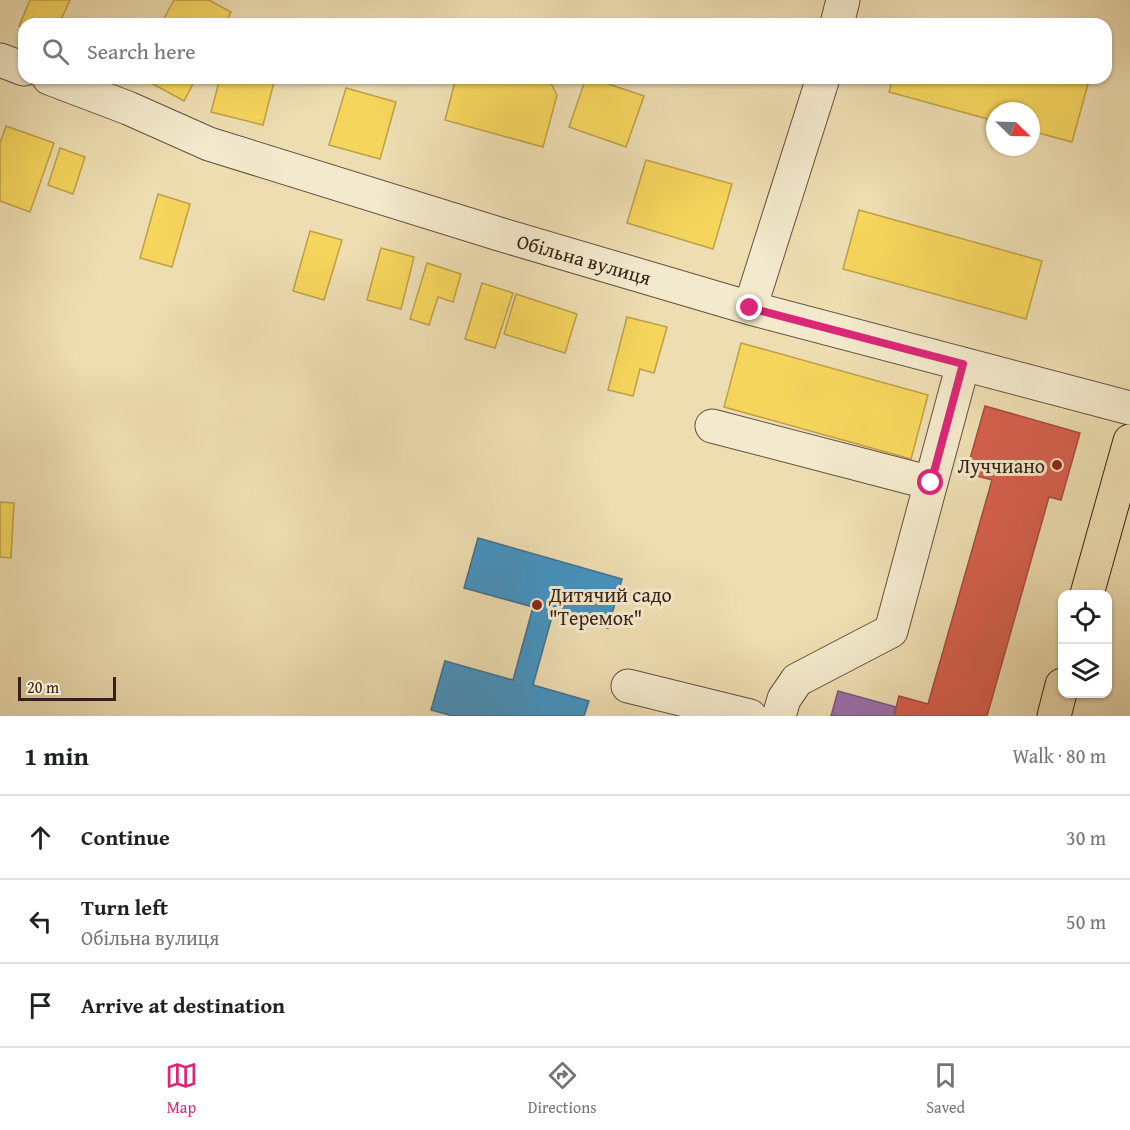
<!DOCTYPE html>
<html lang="en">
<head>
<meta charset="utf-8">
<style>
	:root { --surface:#fff; --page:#f6f6f6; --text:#202124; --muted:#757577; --line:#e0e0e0; --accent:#db2777 }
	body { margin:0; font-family:"Gentium Book Plus",serif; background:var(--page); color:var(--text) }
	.controls { position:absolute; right:18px; bottom:18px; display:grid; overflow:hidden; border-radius:12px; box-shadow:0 2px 4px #0004 }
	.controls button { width:54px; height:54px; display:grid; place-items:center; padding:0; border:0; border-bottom:2px solid var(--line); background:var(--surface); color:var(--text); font:30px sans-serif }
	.compass { position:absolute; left:986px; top:102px; width:54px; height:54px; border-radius:50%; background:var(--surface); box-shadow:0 2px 4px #0004; rotate:113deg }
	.scale { position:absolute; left:18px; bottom:15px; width:98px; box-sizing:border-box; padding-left:6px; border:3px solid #372116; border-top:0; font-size:16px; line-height:21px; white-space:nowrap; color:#372116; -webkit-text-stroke:4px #f3e9cc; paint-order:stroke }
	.stop { position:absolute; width:18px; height:18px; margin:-14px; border:4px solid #db2777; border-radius:50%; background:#fff }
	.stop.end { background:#db2777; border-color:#fff; box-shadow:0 2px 6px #0008 }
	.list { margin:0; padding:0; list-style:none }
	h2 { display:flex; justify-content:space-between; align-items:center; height:78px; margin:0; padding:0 24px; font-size:26px }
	h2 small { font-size:20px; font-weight:400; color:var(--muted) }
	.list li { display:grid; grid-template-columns:39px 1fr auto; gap:18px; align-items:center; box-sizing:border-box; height:84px; padding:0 24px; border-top:2px solid var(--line) }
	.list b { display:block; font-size:22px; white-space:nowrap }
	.list p { margin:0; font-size:20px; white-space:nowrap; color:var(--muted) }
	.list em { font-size:20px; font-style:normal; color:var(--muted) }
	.icon { flex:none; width:33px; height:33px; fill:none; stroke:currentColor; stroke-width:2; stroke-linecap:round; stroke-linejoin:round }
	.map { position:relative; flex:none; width:1130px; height:716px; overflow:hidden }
	.search { position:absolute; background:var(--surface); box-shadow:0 2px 4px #0004; left:18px; right:18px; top:18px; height:66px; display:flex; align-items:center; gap:15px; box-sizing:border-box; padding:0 21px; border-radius:18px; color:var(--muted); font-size:22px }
	.sheet { height:330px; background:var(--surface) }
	nav { display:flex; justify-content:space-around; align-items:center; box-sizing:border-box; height:84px; border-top:2px solid var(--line); background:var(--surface); font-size:16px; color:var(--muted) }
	nav a { display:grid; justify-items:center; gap:3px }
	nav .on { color:var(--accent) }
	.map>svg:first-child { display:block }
	.homes { fill:#f6d55c; stroke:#bd9f47; stroke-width:1.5 }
	.shops { fill:#d6604d; stroke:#a64d3c; stroke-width:1.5 }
	.offices { fill:#9970ab; stroke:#7c587e; stroke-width:1.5 }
	.schools { fill:#4393c3; stroke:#3f718f; stroke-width:1.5 }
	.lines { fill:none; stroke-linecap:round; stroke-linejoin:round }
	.minor-casing { stroke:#64503d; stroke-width:35 }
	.major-casing { stroke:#372116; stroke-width:35 }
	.minor { stroke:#f3e9cc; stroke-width:33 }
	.major { stroke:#edddb1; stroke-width:33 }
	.route { stroke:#db2777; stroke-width:8 }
	.poi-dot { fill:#8f2418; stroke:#f3e9cc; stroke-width:2 }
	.labels { text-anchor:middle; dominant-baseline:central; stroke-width:6; stroke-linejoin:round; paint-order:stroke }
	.street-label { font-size:20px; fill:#372116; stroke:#f3e9cc }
	.poi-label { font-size:20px; fill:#372116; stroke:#f3e9cc; text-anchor:end }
</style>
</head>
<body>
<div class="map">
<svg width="1130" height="716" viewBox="0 0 1130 716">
	<rect width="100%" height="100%" fill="#edddb1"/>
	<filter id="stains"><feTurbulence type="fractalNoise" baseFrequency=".00333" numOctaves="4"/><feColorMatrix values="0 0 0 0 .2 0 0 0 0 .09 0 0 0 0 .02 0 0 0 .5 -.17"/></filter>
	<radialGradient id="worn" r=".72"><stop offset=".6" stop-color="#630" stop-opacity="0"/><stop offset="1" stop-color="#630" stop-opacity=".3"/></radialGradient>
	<path class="homes" d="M30,0h40l-11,24h-35v5l-5,-3z
		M174,0h35l22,12 -6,12h-64z
		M142,78h54l-12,23z
		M220,78h55l-12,47 -52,-13z
		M456,78h92l9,17 -14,52 -98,-27z
		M586,78h5l53,18 -18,51 -57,-20z
		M893,78h174l21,6 -16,58 -41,-11v-20h-36v10l-106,-29z
		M346,88l50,14 -16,57 -51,-14z
		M6,126l48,17 -24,69 -30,-11v-58z
		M60,148l25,9 -12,37 -25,-9z
		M646,160l86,24 -19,65 -86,-26z
		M158,194l32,10 -18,63 -32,-9z
		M859,210l183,51 -16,58 -183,-50z
		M310,231l32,9 -18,60 -31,-9z
		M381,248l33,9 -13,52 -34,-9z
		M427,263l34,11 -8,28 -15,-5 -9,28 -19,-6z
		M482,283l31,10 -18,55 -30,-9z
		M516,294l61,20 -12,39 -61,-19z
		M627,317l40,10 -13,46 -14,-4 -7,27 -25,-6z
		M741,343l187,52 -17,64 -187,-52z
		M0,502l14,1 -3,55 -11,-1z"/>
	<path class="shops" d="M985,406l95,27 -19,67 -12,-3 -62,219h-93l5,-20 29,8 64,-224 -26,-7z"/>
	<path class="offices" d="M838,691l58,16 -2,9h-63z"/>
	<path class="schools" d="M478,538l144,41 -14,49 -55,-15 -20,72 56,16 -5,15h-131l-22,-6 14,-49 68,19 20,-73 -69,-19z"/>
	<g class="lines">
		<g class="minor-casing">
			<path id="minor" d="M837,24l6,-24
				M0,60l24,9
				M49,78l79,30 81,36 290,90 251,74 380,100
				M750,308l73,-230
				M712,426l219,57
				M628,686l122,30
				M779,716l5,-17 13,-19 94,-49 72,-267"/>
		</g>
		<g class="major-casing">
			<path id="major" d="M1087,594l43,-153
				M1054,716l8,-31"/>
		</g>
		<use href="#minor" class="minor"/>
		<use href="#major" class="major"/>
	</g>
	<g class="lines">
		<path class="route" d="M750,308l213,56 -32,119"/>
	</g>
	<g class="poi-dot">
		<circle cx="1057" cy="465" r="6"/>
		<circle cx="537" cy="605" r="6"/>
	</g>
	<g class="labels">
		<g class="street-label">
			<text transform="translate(584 259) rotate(16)">Обільна вулиця</text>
		</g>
		<g class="poi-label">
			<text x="1045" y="465">Луччиано</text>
			<text x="549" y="594" text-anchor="start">Дитячий садо<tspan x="549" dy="23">"Теремок"</tspan></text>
		</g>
	</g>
	<rect width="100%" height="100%" filter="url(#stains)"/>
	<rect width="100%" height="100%" fill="url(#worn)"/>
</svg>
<div class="controls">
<button><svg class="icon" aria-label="locate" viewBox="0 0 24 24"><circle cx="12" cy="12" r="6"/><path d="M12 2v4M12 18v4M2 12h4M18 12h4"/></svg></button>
<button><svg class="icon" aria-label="layers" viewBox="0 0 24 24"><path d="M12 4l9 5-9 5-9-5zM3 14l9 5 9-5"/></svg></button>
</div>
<svg class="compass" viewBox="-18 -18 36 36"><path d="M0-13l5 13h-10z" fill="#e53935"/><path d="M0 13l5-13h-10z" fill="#757577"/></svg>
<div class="scale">20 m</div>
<div class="stop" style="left:931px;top:483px"></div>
<div class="stop end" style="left:750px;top:308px"></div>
<div class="search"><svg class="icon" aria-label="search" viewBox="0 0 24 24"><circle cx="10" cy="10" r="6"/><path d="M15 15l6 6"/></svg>Search here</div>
</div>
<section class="sheet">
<h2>1 min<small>Walk · 80 m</small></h2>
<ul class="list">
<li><svg class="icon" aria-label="ahead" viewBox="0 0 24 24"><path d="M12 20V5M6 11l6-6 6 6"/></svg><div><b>Continue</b></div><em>30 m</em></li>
<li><svg class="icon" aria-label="left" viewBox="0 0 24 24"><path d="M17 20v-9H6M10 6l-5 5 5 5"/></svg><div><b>Turn left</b><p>Обільна вулиця</p></div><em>50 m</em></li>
<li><svg class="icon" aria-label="arrive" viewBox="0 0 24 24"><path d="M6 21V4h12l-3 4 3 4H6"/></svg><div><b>Arrive at destination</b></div></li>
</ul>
</section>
<nav>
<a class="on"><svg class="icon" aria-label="map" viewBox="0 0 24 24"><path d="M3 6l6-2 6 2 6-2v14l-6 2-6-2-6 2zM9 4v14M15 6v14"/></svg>Map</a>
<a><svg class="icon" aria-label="directions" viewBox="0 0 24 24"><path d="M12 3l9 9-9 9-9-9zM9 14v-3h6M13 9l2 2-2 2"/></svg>Directions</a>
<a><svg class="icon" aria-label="saved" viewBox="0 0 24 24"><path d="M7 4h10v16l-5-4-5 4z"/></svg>Saved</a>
</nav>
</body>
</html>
